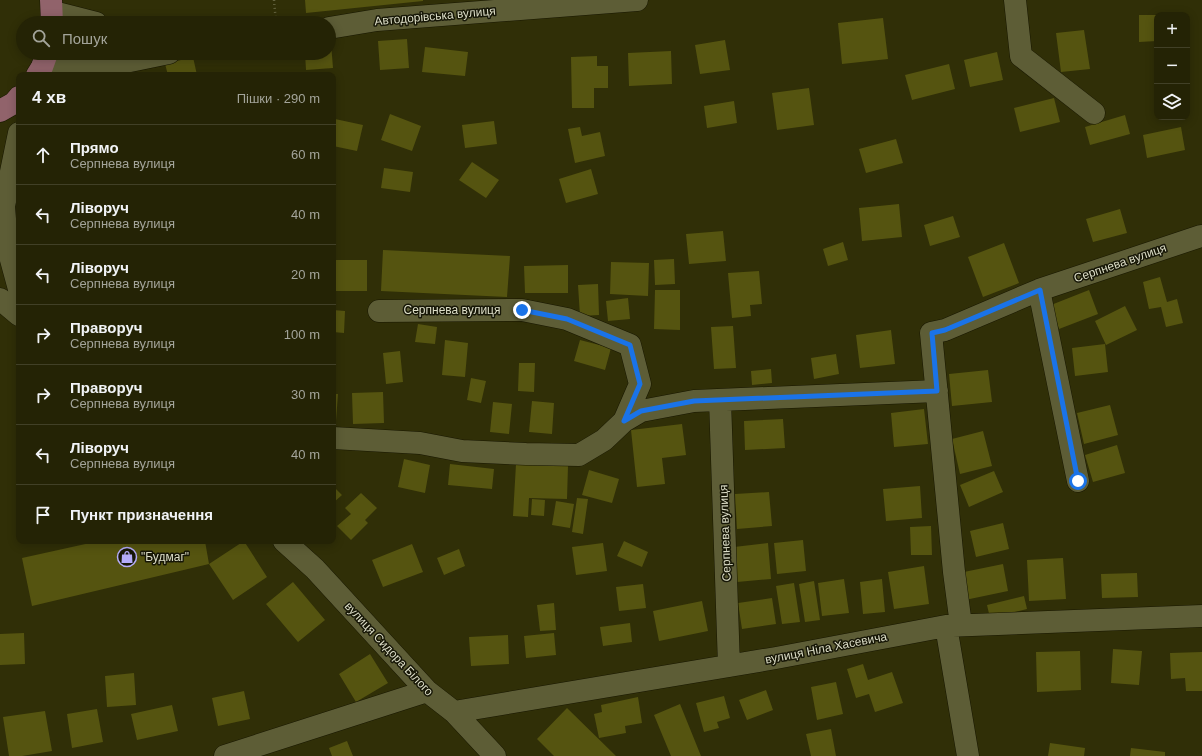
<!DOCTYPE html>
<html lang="uk">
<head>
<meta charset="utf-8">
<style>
	:root { --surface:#242305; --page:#2c2b0f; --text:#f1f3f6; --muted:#a3a49a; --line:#414027 }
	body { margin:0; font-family:Helvetica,sans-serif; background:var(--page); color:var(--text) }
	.controls { position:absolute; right:12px; top:12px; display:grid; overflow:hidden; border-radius:8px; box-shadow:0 2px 10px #0003 }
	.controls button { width:36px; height:36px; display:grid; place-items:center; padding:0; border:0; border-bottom:1px solid var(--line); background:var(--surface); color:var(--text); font:20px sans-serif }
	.stop { position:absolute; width:12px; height:12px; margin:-9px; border:3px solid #1a73e8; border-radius:50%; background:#fff }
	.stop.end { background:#1a73e8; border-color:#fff; box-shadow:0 1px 4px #0008 }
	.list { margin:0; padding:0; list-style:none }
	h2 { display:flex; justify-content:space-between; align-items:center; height:52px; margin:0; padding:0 16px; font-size:17px }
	h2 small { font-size:13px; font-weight:400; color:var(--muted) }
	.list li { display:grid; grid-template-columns:26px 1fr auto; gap:12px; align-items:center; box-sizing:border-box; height:60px; padding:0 16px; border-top:1px solid var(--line) }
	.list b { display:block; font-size:15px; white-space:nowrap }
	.list p { margin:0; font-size:13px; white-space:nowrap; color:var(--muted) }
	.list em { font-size:13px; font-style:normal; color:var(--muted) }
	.icon { flex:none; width:22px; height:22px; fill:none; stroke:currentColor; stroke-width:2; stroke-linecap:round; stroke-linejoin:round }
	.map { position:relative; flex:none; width:1202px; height:756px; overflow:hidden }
	.search { position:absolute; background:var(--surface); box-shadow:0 2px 10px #0003; left:16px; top:16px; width:320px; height:44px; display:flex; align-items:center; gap:10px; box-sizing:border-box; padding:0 14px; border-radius:22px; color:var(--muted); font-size:15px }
	.panel { position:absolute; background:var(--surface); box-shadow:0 2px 10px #0003; left:16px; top:72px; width:320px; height:472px; border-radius:8px }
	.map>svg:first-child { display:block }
	.building { fill:#555410 }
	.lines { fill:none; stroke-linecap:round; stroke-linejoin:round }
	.minor-casing { stroke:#181700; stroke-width:23 }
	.major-casing { stroke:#181700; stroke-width:23 }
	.path { stroke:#646441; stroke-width:2.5; stroke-dasharray:1 3; stroke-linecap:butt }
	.minor { stroke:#5d5d36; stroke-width:22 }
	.major { stroke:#91636b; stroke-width:22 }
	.route { stroke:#1a73e8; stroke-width:5 }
	.labels { text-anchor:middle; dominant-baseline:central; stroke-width:3; stroke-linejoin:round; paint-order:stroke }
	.street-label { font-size:12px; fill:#dddec8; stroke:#171707 }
	.poi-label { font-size:12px; fill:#dddec8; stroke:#171707; text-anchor:start }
</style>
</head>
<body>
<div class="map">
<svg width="1202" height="756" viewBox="0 0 1202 756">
	<rect width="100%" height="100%" fill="#302f07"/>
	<path class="building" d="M305,0h118v1l-117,12z
		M1139,15h18v26l-18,1z
		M883,18l5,41 -46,5 -4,-41z
		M1084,30l6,39 -29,3 -5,-39z
		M407,39l2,29 -29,2 -2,-29z
		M725,40l5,30 -30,4 -5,-29z
		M329,43h2l2,25 -27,2 -1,-17h24z
		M425,47l43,5 -3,24 -43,-4z
		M671,51l1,33 -43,2 -1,-33z
		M997,52l6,28 -33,7 -6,-27z
		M597,56v10h11v22h-14v20h-22l-1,-51z
		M193,57l4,18h-29l-3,-11z
		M949,64l6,25 -43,11 -7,-25z
		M809,88l5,37 -37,5 -5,-37z
		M1054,98l6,24 -40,10 -6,-24z
		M734,101l3,22 -30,5 -3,-22z
		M390,114l31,12 -9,25 -31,-11z
		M1125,115l5,19 -40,11 -5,-18z
		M335,119l28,6 -6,26 -24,-5v-17z
		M494,121l3,23 -32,4 -3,-23z
		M580,127l2,9 18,-4 5,24 -30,7 -7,-34z
		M1181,127l4,23 -38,8 -4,-23z
		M896,139l7,24 -37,10 -7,-24z
		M472,162l27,18 -13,18 -27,-18z
		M384,168l29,4 -3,20 -29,-4z
		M591,169l7,25 -32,9 -7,-24z
		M899,204l3,33 -40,4 -3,-33z
		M1120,209l7,24 -34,9 -7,-23z
		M953,216l7,21 -30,9 -6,-21z
		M723,231l3,30 -37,3 -3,-30z
		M843,242l5,18 -20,6 -5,-17z
		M1004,243l15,40 -36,14 -15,-40z
		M383,250l127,6 -3,41 -126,-6z
		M674,259l1,25 -20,1 -1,-25z
		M333,260h34v31h-34z
		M611,262l38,1 -1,33 -38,-2z
		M568,265v28h-43l-1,-27z
		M759,271l3,33 -12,1 1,11 -19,2 -4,-45z
		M1160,277l7,25 10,-3 6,24 -17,4 -5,-20 -12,2 -6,-27z
		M598,284l1,31 -19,1 -2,-31z
		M655,290h25v40l-26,-1z
		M1089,290l9,24 -39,15 -8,-24z
		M628,298l2,21 -22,2 -2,-20z
		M1125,306l12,24 -31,15 -11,-24z
		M333,310l12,1 -1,22 -11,-1z
		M418,324l19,3 -2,17 -20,-2z
		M733,326l3,42 -22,1 -3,-42z
		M891,330l4,34 -35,4 -4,-33z
		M445,340l23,3 -3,34 -23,-2z
		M580,340l31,8 -6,22 -31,-9z
		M1105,344l3,28 -33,4 -3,-28z
		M400,351l3,31 -17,2 -3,-31z
		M836,354l3,20 -25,5 -3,-21z
		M519,363h16l-1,29 -16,-1z
		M771,369l1,14 -20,2 -1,-14z
		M988,370l4,32 -40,4 -3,-32z
		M471,378l15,3 -5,22 -14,-3z
		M383,392l1,31 -31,1 -1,-31z
		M333,394h5l-2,27 -3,-1z
		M532,401l22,2 -2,31 -23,-2z
		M493,402l19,2 -3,30 -19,-2z
		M1110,405l8,30 -34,9 -7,-31z
		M924,409l4,35 -34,3 -3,-34z
		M783,419l2,29 -40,2 -1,-29z
		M682,424l4,31 -24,3 3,26 -28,3 -6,-57z
		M983,431l9,35 -32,8 -8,-35z
		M1117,445l8,28 -32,9 -8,-27z
		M404,459l26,6 -5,28 -27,-6z
		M450,464l44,5 -2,20 -44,-4z
		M516,464l52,2 -1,33 -38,-1 -1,19 -15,-1z
		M589,470l30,9 -7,24 -30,-8z
		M994,471l9,21 -34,15 -9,-22z
		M333,486l9,9 -9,8z
		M920,486l2,32 -36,3 -3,-32z
		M769,492l3,34 -35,3 -2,-35z
		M361,493l16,15 -12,12 3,3 -17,17 -14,-14 14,-12 -6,-6z
		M577,498l11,1 -5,35 -11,-2z
		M532,499l13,1 -1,16 -13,-1z
		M556,501l18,3 -4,24 -18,-3z
		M1003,523l6,26 -33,8 -6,-26z
		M931,526l1,29h-21l-1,-28z
		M803,540l3,31 -29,3 -3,-31z
		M99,541h106l4,23 -177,42 -10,-48z
		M244,541l23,36 -34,23 -24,-36z
		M624,541l24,11 -6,15 -25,-11z
		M603,543l4,28 -31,4 -4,-28z
		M768,543l3,36 -34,3 -3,-35z
		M412,544l11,28 -40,15 -11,-27z
		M459,549l6,17 -21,9 -7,-17z
		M1063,558l3,41 -37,2 -2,-41z
		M1003,564l5,27 -43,9 -6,-27z
		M924,566l5,38 -35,5 -6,-37z
		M1137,573l1,24 -36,1 -1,-24z
		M844,579l5,34 -27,3 -4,-33z
		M882,579l3,33 -22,2 -3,-32z
		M814,581l6,39 -15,2 -6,-38z
		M293,582l32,38 -27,22 -32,-38z
		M794,583l6,39 -18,2 -6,-38z
		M643,584l3,24 -27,3 -3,-24z
		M1024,596l3,13 -37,9 -3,-13z
		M772,598l4,26 -34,5 -4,-26z
		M702,601l6,30 -49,10 -6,-30z
		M554,603l2,27 -16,1 -3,-26z
		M630,623l2,19 -29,4 -3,-19z
		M24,633l1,31 -25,1v-31z
		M554,633l2,22 -30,3 -2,-22z
		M508,635l1,29 -38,2 -2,-29z
		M1113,649l29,2 -3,34 -28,-2z
		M1080,651l1,39 -44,2 -1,-40z
		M1202,652v39h-16l-1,-13 -14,1 -1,-26z
		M370,654l18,29 -32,19 -17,-28z
		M863,664l5,16 24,-8 11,31 -28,9 -6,-18 -13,4 -9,-29z
		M134,673l2,32 -29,2 -2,-31z
		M836,682l7,32 -26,6 -6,-33z
		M766,690l7,20 -26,10 -8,-20z
		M244,691l6,28 -32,7 -6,-28z
		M724,696l6,22 -13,4 2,6 -15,4 -8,-29z
		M638,697l4,26 -17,3 1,7 -27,5 -5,-24 8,-2 -1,-7z
		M680,704l21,52h-30l-17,-41z
		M172,705l6,26 -41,9 -6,-26z
		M567,708l49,48h-62l-17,-17z
		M97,709l6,33 -31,6 -5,-34z
		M45,711l7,40 -30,5h-13l-6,-39z
		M831,729l5,27h-25l-5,-22z
		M347,741l6,15h-21l-3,-8z
		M1050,743l35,5 -1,8h-36z
		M1131,748l34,4v4h-35z"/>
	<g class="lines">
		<g class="minor-casing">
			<path id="minor" d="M1015,0l6,56 73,57
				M53,12l43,11
				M329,28l48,-8 260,-20
				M42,67l23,4 31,-3 73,-15
				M19,133l-15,73 3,39 12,44
				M1039,290l39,191
				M0,299l19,16
				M379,311l143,-1 45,9 63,26 10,39 -16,37
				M720,400l9,266
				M333,438l87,5 42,8 64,3 53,1 25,-15 20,-19 17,-10 53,-10 243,-10
				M284,541l31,28 112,122 27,21 41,44
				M961,625l-7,-53 -23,-239 14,-3 94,-40 162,-54
				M946,626l22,130
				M454,712l322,-54 170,-32 256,-10
				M225,756l202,-65"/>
		</g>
		<g class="major-casing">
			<path id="major" d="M51,0l1,23
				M37,75l5,-8 5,-14
				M0,111l14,-8 5,-6"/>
		</g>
		<path class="path" d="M274,0l2,23"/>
		<use href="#minor" class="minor"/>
		<use href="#major" class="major"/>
	</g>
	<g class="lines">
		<path class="route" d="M522,310l45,9 63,26 10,39 -16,37 17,-10 53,-10 243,-10 -5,-58 13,-3 95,-40 38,191"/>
	</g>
	<defs>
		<g id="shop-ring" transform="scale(1)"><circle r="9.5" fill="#171707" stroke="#b4acf9" stroke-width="1.5"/><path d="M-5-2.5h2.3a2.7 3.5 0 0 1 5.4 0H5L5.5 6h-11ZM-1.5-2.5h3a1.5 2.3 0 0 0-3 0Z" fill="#b4acf9"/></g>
	</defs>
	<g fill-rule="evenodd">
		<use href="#shop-ring" x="127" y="557"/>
	</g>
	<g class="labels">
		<g class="street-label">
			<text transform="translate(435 16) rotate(-5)">Автодорівська вулиця</text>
			<text transform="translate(1120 263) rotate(-19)">Серпнева вулиця</text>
			<text x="452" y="310">Серпнева вулиця</text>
			<text transform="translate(725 533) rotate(-92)">Серпнева вулиця</text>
			<text transform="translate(826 648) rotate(-11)">вулиця Ніла Хасевича</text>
			<text transform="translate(389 649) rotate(47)">вулиця Сидора Білого</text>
		</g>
		<g class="poi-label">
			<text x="141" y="557">"Будмаг"</text>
		</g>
	</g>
</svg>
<div class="controls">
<button>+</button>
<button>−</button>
<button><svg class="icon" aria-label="layers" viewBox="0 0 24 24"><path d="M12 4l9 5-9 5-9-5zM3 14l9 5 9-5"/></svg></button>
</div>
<div class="stop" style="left:1078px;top:481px"></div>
<div class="stop end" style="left:522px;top:310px"></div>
<div class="search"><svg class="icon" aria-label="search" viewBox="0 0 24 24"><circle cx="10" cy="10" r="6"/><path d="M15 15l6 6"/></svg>Пошук</div>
<section class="panel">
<h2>4 хв<small>Пішки · 290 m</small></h2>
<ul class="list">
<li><svg class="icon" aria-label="ahead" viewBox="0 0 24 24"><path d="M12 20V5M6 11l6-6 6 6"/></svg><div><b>Прямо</b><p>Серпнева вулиця</p></div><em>60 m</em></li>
<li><svg class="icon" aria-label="left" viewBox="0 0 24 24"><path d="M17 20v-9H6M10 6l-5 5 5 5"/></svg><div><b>Ліворуч</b><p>Серпнева вулиця</p></div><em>40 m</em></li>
<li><svg class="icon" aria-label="left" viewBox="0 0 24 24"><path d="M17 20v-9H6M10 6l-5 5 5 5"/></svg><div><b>Ліворуч</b><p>Серпнева вулиця</p></div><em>20 m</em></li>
<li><svg class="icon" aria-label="right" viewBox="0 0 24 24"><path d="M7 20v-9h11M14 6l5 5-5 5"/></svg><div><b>Праворуч</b><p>Серпнева вулиця</p></div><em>100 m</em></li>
<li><svg class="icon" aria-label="right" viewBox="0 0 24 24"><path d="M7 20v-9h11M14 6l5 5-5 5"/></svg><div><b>Праворуч</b><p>Серпнева вулиця</p></div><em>30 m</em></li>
<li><svg class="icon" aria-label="left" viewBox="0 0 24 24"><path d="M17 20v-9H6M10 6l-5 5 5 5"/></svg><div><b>Ліворуч</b><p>Серпнева вулиця</p></div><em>40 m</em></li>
<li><svg class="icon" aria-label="arrive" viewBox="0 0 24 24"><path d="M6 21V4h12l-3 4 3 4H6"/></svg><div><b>Пункт призначення</b></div></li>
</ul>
</section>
</div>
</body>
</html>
